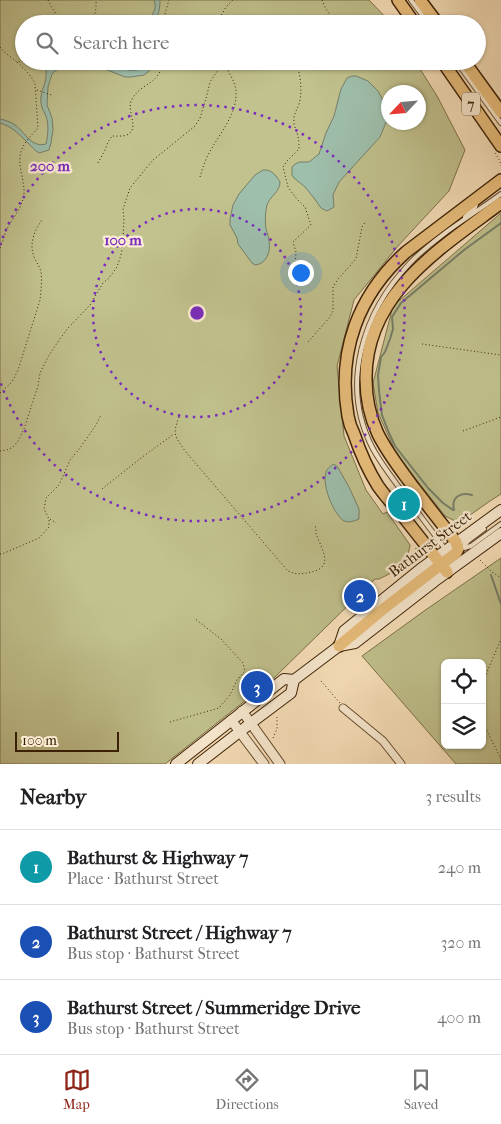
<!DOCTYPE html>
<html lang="en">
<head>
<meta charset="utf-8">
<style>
	:root { --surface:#fff; --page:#f6f6f6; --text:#202124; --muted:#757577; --line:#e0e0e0; --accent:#8f2418 }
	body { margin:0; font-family:"IM FELL French Canon",serif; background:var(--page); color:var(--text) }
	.controls { position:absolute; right:15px; bottom:15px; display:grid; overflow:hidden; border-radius:8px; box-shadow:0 1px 4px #0004 }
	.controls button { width:45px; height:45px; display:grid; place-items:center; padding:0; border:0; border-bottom:1px solid var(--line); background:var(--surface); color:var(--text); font:25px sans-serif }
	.compass { position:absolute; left:381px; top:85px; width:45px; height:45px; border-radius:50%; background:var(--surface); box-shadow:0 1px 4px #0004; rotate:244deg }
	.scale { position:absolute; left:15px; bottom:12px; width:104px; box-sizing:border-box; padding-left:5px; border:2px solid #3b2005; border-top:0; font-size:14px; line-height:18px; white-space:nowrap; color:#3b2005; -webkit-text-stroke:4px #fbecd3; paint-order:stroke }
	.you { position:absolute; left:300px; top:272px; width:18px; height:18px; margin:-12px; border:4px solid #fff; border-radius:50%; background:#1a73e8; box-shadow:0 0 0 8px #1a73e833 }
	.badge { display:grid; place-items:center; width:32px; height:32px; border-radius:50%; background:var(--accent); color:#fff; font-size:16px; font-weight:700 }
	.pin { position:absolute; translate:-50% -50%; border:2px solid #fff; box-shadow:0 1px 5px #0006 }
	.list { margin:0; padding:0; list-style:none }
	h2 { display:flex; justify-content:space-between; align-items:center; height:65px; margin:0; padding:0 20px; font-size:21px }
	h2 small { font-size:16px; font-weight:400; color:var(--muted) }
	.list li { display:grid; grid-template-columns:32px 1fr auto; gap:15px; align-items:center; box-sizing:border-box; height:75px; padding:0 20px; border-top:1px solid var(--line) }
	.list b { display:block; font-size:19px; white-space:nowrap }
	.list p { margin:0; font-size:16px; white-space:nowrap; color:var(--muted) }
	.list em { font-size:16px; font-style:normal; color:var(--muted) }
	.icon { flex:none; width:28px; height:28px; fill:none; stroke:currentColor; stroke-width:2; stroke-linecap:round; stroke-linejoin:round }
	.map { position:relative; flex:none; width:501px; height:764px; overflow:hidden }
	.search { position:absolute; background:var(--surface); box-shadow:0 1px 4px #0004; left:15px; right:15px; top:15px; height:55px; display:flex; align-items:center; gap:12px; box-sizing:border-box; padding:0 18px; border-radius:28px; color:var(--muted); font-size:19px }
	.sheet { height:290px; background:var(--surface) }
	nav { display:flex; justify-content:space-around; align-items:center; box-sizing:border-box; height:70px; border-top:1px solid var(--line); background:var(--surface); font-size:14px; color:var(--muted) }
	nav a { display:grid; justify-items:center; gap:2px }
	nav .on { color:var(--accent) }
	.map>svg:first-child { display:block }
	.green { fill:#c1c28e; stroke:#7e714a; fill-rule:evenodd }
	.water { fill:#9ebfac; stroke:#767f69 }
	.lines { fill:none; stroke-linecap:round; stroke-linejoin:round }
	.stream { stroke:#767f69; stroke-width:2 }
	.service-casing { stroke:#6a5033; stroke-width:6 }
	.minor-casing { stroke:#6a5033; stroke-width:9 }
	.tertiary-casing { stroke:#6a5033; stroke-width:11 }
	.secondary-casing { stroke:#3b2005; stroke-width:12 }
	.primary-casing { stroke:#3b2005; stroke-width:14 }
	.path { stroke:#3b2005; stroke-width:1; stroke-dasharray:1 2.5; stroke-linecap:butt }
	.service { stroke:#fbecd3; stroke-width:4 }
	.minor { stroke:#fbecd3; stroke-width:7 }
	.tertiary { stroke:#fbecd3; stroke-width:9 }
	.secondary { stroke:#fbecd3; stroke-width:10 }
	.primary { stroke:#ecc17e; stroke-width:11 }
	.ring { fill:none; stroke:#7b2cbf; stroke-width:2.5; stroke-dasharray:2.5 5 }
	.labels { text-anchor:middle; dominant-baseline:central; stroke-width:4.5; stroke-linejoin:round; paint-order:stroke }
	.shield { fill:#fbecd3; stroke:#755d43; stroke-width:1 }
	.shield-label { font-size:14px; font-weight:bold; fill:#3b2005 }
	.street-label { font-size:15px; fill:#3b2005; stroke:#fbecd3 }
	.centre { fill:#7b2cbf; stroke:#fbecd3; stroke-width:2.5 }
	.ring-label { font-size:15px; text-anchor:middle; font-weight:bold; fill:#7b2cbf; stroke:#fbecd3; stroke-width:4.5; stroke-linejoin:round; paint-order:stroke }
</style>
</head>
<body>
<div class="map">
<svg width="501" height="764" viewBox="0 0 501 764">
	<rect width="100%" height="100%" fill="#f9e2bc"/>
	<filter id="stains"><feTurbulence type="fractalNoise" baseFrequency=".004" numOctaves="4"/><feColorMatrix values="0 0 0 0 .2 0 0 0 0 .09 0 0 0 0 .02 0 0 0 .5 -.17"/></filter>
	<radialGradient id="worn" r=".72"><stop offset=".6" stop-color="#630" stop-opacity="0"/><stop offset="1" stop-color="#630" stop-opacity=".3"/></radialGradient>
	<path class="green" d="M0,0h369l23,24h-368v37h391l22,35 28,54 -16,41 -51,55 -44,54 -17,66 7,70 22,54 17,24 4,-2 23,33c-3,22 -13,25 -31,34h-4l-100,98 -110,87h-165zM388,92h30v30h-30z
		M501,213v281l-11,7 -31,22 -14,-7 -48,-61 -19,-42 -5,-30 20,-77z
		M501,558v206h-45l-94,-108 62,-45zM445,663h37v82h-37z"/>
	<path class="water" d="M154,0h6c0,11 -2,14 -6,24h-7c4,-8 11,-15 7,-24z
		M55,61c12,0 24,-1 36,0 20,2 38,16 58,5l2,-5h5l-8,11 -4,3 -13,2h-6l-20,-8 -12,-1 -12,-4 -17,2 -9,5 -3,3 -4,13 -1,18 5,13 1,11 -2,14 -2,7 -10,3c-5,-3 -8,-7 -12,-11 -8,-8 -16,-16 -27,-19v-4c5,1 11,3 15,6 10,7 16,23 31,19 2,-9 3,-19 0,-28 -3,-6 -6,-11 -5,-19 1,-10 6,-13 5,-27z
		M352,76h4l12,5 10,10 8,15 1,14 -7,17 -41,45 -6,13 1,12 -7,4 -6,-3 -7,-10 -9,-11 -11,-9 -2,-3v-8l2,-2 5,-3h10l10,-8 7,-21 8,-17 7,-27 6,-11z
		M263,170c8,-1 13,5 17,12 0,10 -10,14 -13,23 -2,7 -2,17 -1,24 1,4 3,8 3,12 2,10 -2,23 -14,24l-3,-2 -14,-19 -1,-6 -7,-13v-6l3,-14 6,-11 16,-19z
		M333,464l4,2 12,21 10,22v10c-5,2 -9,4 -15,2 -11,-7 -24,-40 -17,-51 0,-1 5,-5 6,-6z"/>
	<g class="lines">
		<path class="stream" d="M472,495c-12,-3 -21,2 -18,15h-1l-10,-7 -15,-15 -33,-42 -6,-13 -7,-18 -3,-24 -1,-16 3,-18 4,-5 5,-13 3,-10 -1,-12 9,-14 63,-53 37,-27
			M491,575l10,29"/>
		<g class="service-casing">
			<path id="service" d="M411,0l18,24
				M456,61l45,62
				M465,217l10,-10 1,-3
				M464,548l7,-2 30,-22
				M445,549c-13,-18 -27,-36 -41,-55 -11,-15 -23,-30 -32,-47 -32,-63 -9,-135 38,-184 26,-27 61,-47 91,-69
				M461,549l7,-8 16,-12"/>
		</g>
		<g class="minor-casing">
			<path id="minor" d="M343,708l40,33 18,23"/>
		</g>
		<g class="tertiary-casing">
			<path id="tertiary" d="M242,711l38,53
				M231,720l33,44"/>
		</g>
		<g class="secondary-casing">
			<path id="secondary" d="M339,646l5,-15 79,-64 78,-57
				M176,764l108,-85 10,1
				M198,764l53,-41 40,-30 3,-13 45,-34 16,-3 80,-62 66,-48"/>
		</g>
		<g class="primary-casing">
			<path id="primary" d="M398,0l17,24
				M420,0l18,24
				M442,61l59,85
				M464,61l37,51
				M447,572c-15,-19 -30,-38 -45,-57 -8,-9 -17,-19 -24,-29 -10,-16 -18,-34 -24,-52 -3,-6 -5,-12 -6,-18 -11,-64 10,-121 58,-164l95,-72
				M339,646l43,-36 74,-57 2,-4 -2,-7c-14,-18 -28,-36 -42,-54 -13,-18 -26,-34 -36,-54 -8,-17 -12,-36 -12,-55 -1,-85 75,-131 135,-176"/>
		</g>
		<path class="path" d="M48,0c6,12 11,21 25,24
			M322,0l4,9 10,15
			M74,24c17,-3 23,-5 22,-24
			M162,24l7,-24
			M216,24l10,-17 7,-7
			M254,24l2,-3 5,3
			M0,47l3,4 14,11 7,-1
			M37,90l15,5
			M495,153l5,8 1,5
			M98,163l7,-13 3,-8 4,-6c5,0 14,1 18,-3 8,-8 -4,-24 2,-34 11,-18 27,-13 31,-38
			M200,177c3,-10 6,-20 12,-29 9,-16 24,-34 24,-53 1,-13 -9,-22 -11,-34
			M0,248c3,-6 4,-13 7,-19 6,-12 15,-20 17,-35 1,-15 -9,-33 -1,-47 3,-7 10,-13 15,-19l-3,-45 -6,-9 -12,-12
			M295,266l1,-14 -3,-10 18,-17 -6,-18 -9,-9 -8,-11 -5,-20 4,-6 12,-12c0,-5 0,-10 -2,-16 -1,-3 -3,-7 -3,-11 -1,-7 3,-12 5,-18 4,-14 1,-30 -3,-43
			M308,342l22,-25 3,-6v-24l5,-8 18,-20 6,-32 4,-6
			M422,344l79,11
			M0,393l12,-11 6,-12 22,-70c1,-9 2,-19 1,-28 -1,-5 -5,-10 -7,-15 -5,-13 0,-26 8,-37
			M179,417c-7,18 -4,19 6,34l103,120c9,4 14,3 23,1 25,-5 9,-25 5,-39 0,-3 0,-5 -1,-8
			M463,431l38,-14
			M0,451l7,-1 6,-3 5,-6 6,-12 14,-43 2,-13 8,-16 11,-17 10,-13 21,-22 13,-22 6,-5 8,-11 4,-12 2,-13 1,-24 -1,-9 7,-21 23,-28 42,-34 5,-8 7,-23 3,-13 14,-21
			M102,489l39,-31 33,-24
			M50,519l6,4
			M416,548v9
			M0,554h2l37,-16 10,-11v-8l-5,-10 2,-11 13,-13 11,-25 10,-12 16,-23 5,-10
			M480,560l12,12 9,6
			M321,681l19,22
			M482,684l19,-45
			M482,721l19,38
			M170,722l49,-14 11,-13 7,-15 8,-9 -2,-8 -22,-24 -27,-21
			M273,738l4,-9v-12"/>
		<use href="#service" class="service"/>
		<use href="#minor" class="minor"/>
		<use href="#tertiary" class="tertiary"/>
		<use href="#secondary" class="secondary"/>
		<use href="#primary" class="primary"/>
	</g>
	<g class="ring">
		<circle cx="197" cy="313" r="104"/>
		<path d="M0 245A208 208 0 1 1 0 381"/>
	</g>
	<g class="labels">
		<rect class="shield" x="462" y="92.5" width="18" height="23" rx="4"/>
		<g class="shield-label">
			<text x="471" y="104">7</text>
		</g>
		<g class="street-label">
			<text transform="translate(430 544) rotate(-37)">Bathurst Street</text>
		</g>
	</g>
	<circle cx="197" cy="313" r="8" class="centre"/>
	<g class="ring-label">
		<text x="50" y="171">200 m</text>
		<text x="123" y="245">100 m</text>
	</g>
	<rect width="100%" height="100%" filter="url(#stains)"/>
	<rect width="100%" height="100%" fill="url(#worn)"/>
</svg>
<div class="controls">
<button><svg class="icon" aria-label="locate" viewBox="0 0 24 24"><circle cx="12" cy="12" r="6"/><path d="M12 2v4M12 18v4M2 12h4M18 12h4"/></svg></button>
<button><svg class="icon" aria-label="layers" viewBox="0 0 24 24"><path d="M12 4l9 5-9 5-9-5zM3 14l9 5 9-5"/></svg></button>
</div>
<svg class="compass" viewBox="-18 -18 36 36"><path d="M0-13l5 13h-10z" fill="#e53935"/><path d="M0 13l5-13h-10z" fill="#757577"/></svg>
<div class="scale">100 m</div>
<div class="you"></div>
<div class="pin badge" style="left:404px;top:504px;background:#0f9aa8">1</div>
<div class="pin badge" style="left:360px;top:596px;background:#1a4fb4">2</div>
<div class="pin badge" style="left:257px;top:687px;background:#1a4fb4">3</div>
<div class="search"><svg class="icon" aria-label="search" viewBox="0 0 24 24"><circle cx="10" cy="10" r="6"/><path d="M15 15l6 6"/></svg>Search here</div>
</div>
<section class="sheet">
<h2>Nearby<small>3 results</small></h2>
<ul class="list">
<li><span class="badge" style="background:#0f9aa8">1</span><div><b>Bathurst &amp; Highway 7</b><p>Place · Bathurst Street</p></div><em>240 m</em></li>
<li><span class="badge" style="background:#1a4fb4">2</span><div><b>Bathurst Street / Highway 7</b><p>Bus stop · Bathurst Street</p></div><em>320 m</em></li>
<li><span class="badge" style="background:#1a4fb4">3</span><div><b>Bathurst Street / Summeridge Drive</b><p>Bus stop · Bathurst Street</p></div><em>400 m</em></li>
</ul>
</section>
<nav>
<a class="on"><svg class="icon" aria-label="map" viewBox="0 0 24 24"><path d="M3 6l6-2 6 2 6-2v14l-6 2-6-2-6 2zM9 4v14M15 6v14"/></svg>Map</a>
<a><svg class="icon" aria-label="directions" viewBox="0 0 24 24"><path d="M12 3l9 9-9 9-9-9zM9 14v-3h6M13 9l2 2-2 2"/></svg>Directions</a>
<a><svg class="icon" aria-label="saved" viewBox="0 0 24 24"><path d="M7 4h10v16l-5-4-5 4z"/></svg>Saved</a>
</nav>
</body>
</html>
